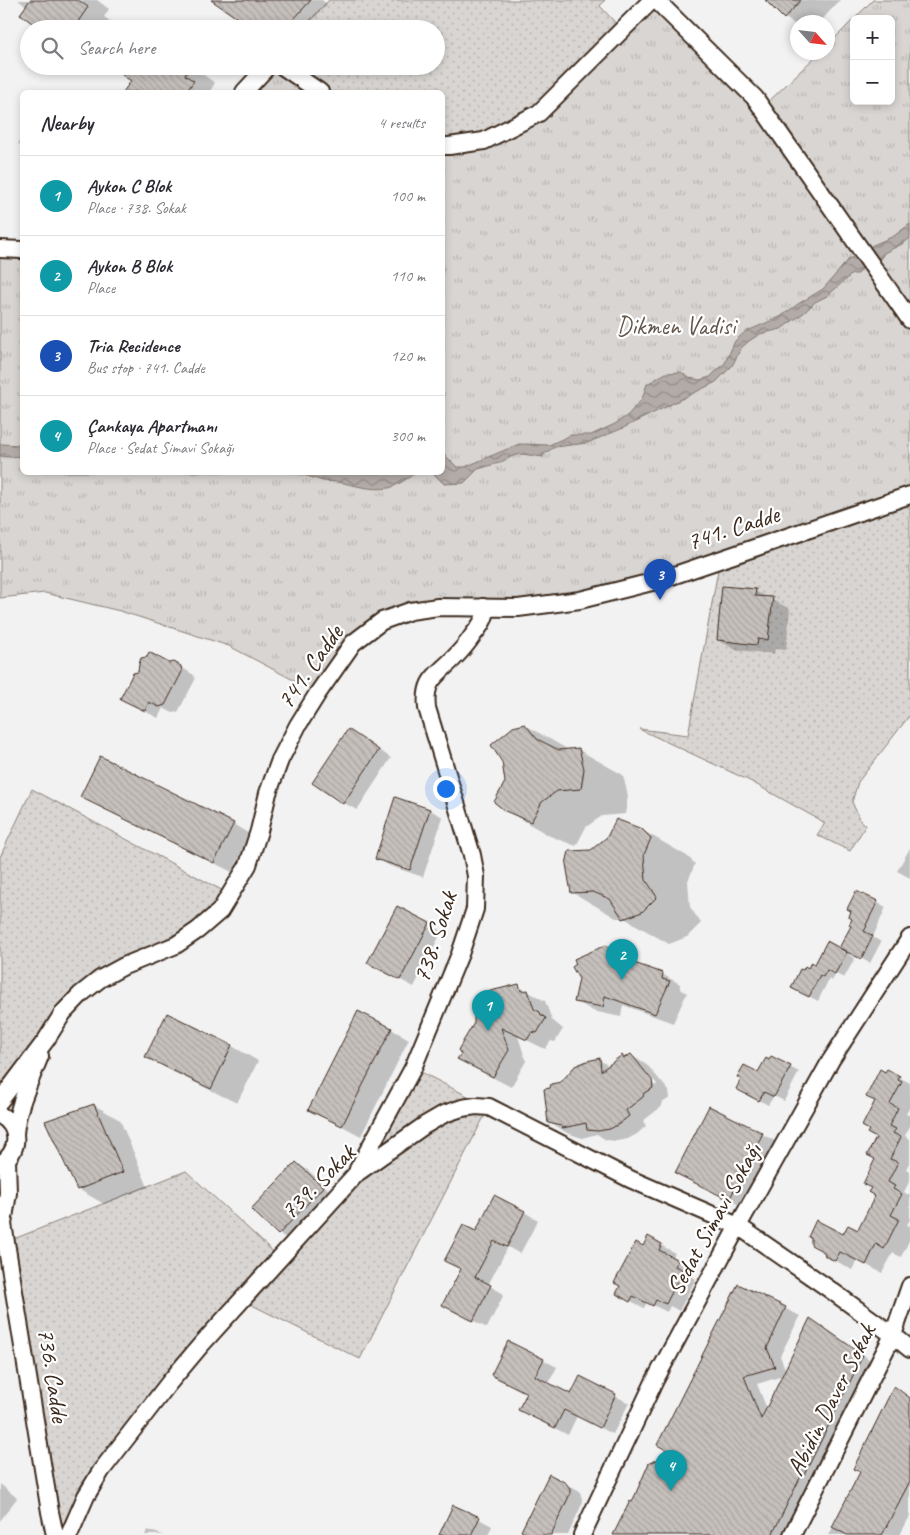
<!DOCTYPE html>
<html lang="en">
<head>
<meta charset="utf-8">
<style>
	:root { --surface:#fff; --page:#f7f7f7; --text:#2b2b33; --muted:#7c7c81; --line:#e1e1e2; --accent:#1f6fb2 }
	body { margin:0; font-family:Caveat,sans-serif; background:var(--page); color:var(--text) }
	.controls { position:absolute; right:15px; top:15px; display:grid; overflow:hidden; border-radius:8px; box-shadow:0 2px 8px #0003 }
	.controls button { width:45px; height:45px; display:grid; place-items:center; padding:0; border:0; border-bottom:1px solid var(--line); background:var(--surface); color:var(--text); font:25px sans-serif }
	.compass { position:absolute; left:790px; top:15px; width:45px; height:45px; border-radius:50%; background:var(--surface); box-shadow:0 2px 8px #0003; rotate:117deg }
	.you { position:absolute; left:445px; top:788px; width:18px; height:18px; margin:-12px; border:4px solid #fff; border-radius:50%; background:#1a73e8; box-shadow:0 0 0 8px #1a73e833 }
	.badge { display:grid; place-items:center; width:32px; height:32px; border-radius:50%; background:var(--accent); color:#fff; font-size:16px; font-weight:700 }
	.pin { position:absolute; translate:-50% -41px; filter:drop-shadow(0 1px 2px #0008) }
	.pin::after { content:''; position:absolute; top:26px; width:18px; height:15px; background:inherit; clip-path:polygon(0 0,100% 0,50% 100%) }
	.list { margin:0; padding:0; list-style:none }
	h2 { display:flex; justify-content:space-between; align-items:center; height:65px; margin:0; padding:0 20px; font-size:21px }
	h2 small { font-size:16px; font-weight:400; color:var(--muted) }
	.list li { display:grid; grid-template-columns:32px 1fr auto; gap:15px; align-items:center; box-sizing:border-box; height:80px; padding:0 20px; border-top:1px solid var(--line) }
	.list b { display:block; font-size:19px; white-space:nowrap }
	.list p { margin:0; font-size:16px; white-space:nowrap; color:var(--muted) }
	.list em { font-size:16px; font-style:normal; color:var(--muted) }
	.icon { flex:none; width:28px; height:28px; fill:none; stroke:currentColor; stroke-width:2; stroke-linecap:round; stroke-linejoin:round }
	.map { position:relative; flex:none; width:910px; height:1535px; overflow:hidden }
	.search { position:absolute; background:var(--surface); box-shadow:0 2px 8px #0003; left:20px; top:20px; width:425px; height:55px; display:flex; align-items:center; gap:12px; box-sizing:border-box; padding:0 18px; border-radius:28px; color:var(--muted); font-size:19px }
	.panel { position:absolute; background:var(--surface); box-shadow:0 2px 8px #0003; left:20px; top:90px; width:425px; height:385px; border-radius:8px }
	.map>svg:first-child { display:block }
	.grass { fill:url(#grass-dots); stroke:#8a8078 }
	.park { fill:url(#park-tufts); stroke:#8a8078 }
	.water { fill:url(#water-waves); stroke:#827770 }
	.shadow { fill:#0003; fill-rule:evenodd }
	.building { fill:url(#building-back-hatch); stroke:#3b2a1e }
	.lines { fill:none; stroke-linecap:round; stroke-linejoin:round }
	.minor-casing { stroke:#3b2a1e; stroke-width:20 }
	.minor { stroke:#fff; stroke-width:16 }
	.labels { text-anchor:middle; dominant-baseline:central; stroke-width:4.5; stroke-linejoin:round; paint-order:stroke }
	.park-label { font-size:25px; fill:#62554b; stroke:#fff }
	.street-label { font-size:25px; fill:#3b2a1e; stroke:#fff }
</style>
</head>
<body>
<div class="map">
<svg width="910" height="1535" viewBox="0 0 910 1535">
	<defs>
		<pattern id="grass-dots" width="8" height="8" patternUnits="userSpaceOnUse" patternTransform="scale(1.25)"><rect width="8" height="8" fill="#d8d5d2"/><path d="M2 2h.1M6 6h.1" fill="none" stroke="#bab7b4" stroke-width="1.8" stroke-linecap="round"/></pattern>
		<pattern id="park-tufts" width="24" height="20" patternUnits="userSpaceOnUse" patternTransform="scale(1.25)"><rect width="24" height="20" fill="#d8d5d2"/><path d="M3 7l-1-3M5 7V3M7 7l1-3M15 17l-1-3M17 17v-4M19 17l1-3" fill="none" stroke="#bab7b4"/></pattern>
		<pattern id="water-waves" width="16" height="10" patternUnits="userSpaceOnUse" patternTransform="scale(1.25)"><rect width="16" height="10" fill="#b2aba7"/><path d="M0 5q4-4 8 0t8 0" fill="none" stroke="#928b87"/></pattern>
		<pattern id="building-back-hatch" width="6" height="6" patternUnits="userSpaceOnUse" patternTransform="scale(1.25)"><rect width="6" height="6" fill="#c6c0bd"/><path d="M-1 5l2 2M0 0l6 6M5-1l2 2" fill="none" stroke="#aba5a2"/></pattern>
	</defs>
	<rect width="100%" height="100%" fill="#f3f2f2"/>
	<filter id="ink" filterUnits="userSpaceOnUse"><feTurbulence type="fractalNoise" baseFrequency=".02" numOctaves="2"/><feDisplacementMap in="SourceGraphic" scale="10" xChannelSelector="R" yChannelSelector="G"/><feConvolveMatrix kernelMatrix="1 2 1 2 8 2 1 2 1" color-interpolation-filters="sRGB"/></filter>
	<g filter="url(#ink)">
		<path class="grass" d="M329,0h276l-5,6 22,24 -109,97 -70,19 -1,-54h-122l-38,-26h154v-37h-134z
			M910,495v220l-52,67 -6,20 9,20 5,3 -16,26 -33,-16 8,-12 -75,-42 -111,-52 49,6 32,-176z
			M32,789l199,106 -11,16 -120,68 -100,122v-244z
			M413,1068l76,39 -129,252 -118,-59 -42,46 -127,177 -18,12 -49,-293 180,-71 94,87 77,-85z"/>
		<path class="park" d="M652,0l110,108 57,-55 9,-1v-7l26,-26v82h37v-82h-37l19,-19h37v495l-250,85 -168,29 -110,12 -64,72 -89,-47 -109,-35 -75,-18 -45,5v-349l22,1v222h420l1,-326 70,-19z
			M268,66h14l38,26h-76z"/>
		<path class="water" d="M910,224v14l-6,5 -20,10 -3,5 -17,7 -6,9h-6l-25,22 -12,6 -10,10 -24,17 -21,5 -11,7 -8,7 -9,18 -16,16 -95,47 -34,14 -32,4 -10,6 -2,4 -21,-3 -9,2 -14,7 -21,6 -14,14 -20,1 -11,-11 9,-1 1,-19 14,14h8l54,-23 30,1 22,-10h20l24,-11 13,-9 14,-16 5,-15 19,-11 15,-1 8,6 11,2 10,-3 15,-14 10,-22 10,-9 35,-15 18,-13 25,-15 26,-30 24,-14 21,-9z
			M0,444l22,1v11l-11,1 -11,-1z
			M293,473h123c-9,5 -17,12 -27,15 -18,3 -34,-3 -51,-6 -5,-1 -10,0 -15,-1 -11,-3 -19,-7 -30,-8z"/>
		<path class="shadow" d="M18,0h79l12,9 -5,8 9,6 -4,6h-67l-15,-22z
			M213,0h109l5,4 -22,25h-55l-8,-10z
			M766,0h74l-20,22h-22v4l-13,-8z
			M130,66h61l24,17 -5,8 2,1h-79l-5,-4 5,-7z
			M22,138v9l-4,-3z
			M755,591l35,18 -4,41 -11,-1 -1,5 -38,-4 -18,-10z
			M174,663l20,12 1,5 -17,32 -5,1 -10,-5 -5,10 -23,-12z
			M525,725l44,25h10l44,25 5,21 -3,18 -23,2 -16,11 -10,19 -26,-10 -45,-26 1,-28z
			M362,738l29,20 -34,52 -13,-7z
			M100,806l133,18 18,11 -19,37z
			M430,810l13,7 -20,60 -33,-11 -14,-8z
			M642,830l45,26 8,8 -7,17 2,26 11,16 -14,14 -18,7 -45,-26h-8l-44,-26z
			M910,848v30l-13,-7z
			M857,892l29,15 -13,30 8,5 -11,21 -20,-10 -1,2 6,3 -11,20 -8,-4 -4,7 -3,-2 -11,22 -17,-9 2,-21 37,-21 13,-25z
			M429,924l13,7 -28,56 -32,-17z
			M606,947l35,20 21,7 18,10v5l7,4 -14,30 -50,-18 -2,12 -28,-6 -17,-10z
			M518,986l27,15 7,19 11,9 -8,13 -4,-1 -6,8 -27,-13 8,25 -15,26 -35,-18z
			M168,1015l64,31 26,15 -21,42 -64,-31 -26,-15z
			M391,1029l18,10 -48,97 -51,-27z
			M631,1055l17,11 21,25 1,7 -8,5 -1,4 -18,14 3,5 -9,8 -9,5 -11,2 -11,-1 -9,-6 -15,4 -15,-5 -18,-11 13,-39 37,-23 11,6 12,-10 4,2zM638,1063l19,21 -2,2 -18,-22z
			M772,1058l27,14 -15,29 -10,-5 -6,9 -24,-13z
			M899,1077l11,6v24l-4,7 4,2v10l-5,10 5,3v22l-4,8 4,2v9l-6,12 6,4v23l-3,6 3,1v13l-9,18 -8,-4 -11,20 -25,-13 -5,10 -26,-15 17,-19 15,-4 19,-36 -5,-8 5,-29v-21l-8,-5z
			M94,1105l26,15 28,67 -44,17 -26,-15z
			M762,1134l18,10 -33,65 -53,-27z
			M296,1163l13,8 26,25 -43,45 -13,-7z
			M524,1212l14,8 -18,34 -12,-7 -20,38 16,9 -17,34 -30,-16 5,-43 14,-36z
			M648,1238l27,15 -3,5 18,11 -2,5 8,5 -17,32 -9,-5 -3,6 -20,-10 -3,6 -26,-14z
			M739,1285l61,31 -20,40 6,15 25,-52 65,45 -86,171h-173l15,-32 44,-48zM783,1376l-16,33 -10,-25z
			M543,1360l14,7 -9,17 24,12 9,-18 48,25 -16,31 -36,-18 -9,19 -48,-25 8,-17 -22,-11z
			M894,1388l16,9v119l-10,19h-71l32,-63z
			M0,1484l17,14 -17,23z
			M566,1484l14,8 3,10 -15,33h-37z
			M479,1519l13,7 -4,9h-48z
			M147,1530l16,5h-18z"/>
		<path class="building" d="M30,0h48l10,7 -15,22h-33l-20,-15z
			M211,0h100l-26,29h-37l-10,-7 2,-2z
			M765,0h36l-17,19z
			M128,66h63l-6,9 9,6 -8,11h-63l8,-11 -9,-6z
			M722,586l34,3 -1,7 18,1 -5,43 -10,-1 -1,6 -40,-5z
			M149,652l20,11 5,-1 7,4 1,6 -17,33 -6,2 -10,-5 -4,9 -25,-12 13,-26 5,-1 1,-8 2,-6 6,-1z
			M525,724l12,15 22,11 20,-2 5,21 -3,20 -24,2 -15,11 -11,20 -26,-11 -11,-9 11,-20 -3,-20 -11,-17 22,-18z
			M348,729l31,21 -36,54 -31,-21z
			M100,756l134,67 -20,40 -134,-66z
			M395,797l35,12 -20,61 -35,-11z
			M616,819l26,10 9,9 -7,17 2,25 11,17 -15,15 -19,7 -13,-20 -17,-7 -22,1 -5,-29 3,-13 22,-1 16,-13z
			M856,891l22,10 -12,24 1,1 -3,5 9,5 -12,23 -22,-11 12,-22 -2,-1 3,-6 -3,-2 2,-6 -4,-2z
			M397,906l33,17 -30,57 -33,-17z
			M827,941l20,11 -12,22 -8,-4 -4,7 -3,-2 -11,22 -18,-9 9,-19 3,1 2,-4 3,2 3,-6 4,2z
			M606,945l6,7 12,4 10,7 29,10 -1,6 8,2 -15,33 -50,-18 -2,11 -29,-5 5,-23 -7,-12 4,-3 -2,-5z
			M519,984l2,7 7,-1 6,19 6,3 1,3 5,3 -9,15 -5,-1 -5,8 -26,-12 8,22 -16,27 -36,-18 4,-5 -3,-4 16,-27v-5l7,-11v-5l3,-2 -2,-7z
			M358,1011l34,17 -50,98 -34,-16z
			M167,1013l65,32 -21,44 -66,-32z
			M631,1054l21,26 1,8 -9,5 -1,4 -17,13 3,6 -10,8 -9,5 -12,2 -11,-1 -1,-7 -23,5 -2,-2 -13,-3 -4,-34 6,-1 1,-4 10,-2 14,-16 12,-5 13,-3 1,13 21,-16 2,3z
			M771,1056l20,10 -17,31 -10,-5 -5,9 -23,-12 5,-10 -4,-2 7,-12 14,7 8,-14 3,2z
			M880,1069l5,3 2,-3 13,7 -2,4 4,2 -12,22 8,4 -9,18 7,3 -3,4 8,4 -11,22 8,3 -10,20 7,4 -2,3 9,5 -11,21 8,4 -15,30 -8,-5 -10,21 -26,-13 -5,9 -10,-5 -1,-4 -13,-7v-7l-3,-1 8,-17 27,14 5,-9 10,5 17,-34 -7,-4 3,-4 -8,-4 12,-25 -8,-4 9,-17 -9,-5 2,-3 -7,-4 13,-25 -9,-4z
			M94,1104l29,68 -46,18 -32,-69z
			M709,1106l54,27 -34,67 -54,-27z
			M296,1162l27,25 -45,48 -27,-26z
			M494,1195l31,16 -18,36 -13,-6 -19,36 16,8 -18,36 -31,-16 19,-36 -17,-8 19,-36 13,6z
			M648,1236l14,8 -3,6 19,10 -3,6 8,4 -17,34 -10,-4 -3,6 -20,-10 -3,6 -14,-8 4,-8 -6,-3 22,-41 7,4z
			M738,1284l48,23 -19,41 8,19 -31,9 17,43 49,-101 53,37 -45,92 -15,30 -2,-1 -29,59h-159l17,-34 2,1 17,-39 25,-9 -17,-9z
			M508,1341l36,18 -9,17 36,18 9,-18 36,18 -16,34 -36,-18 -9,18 -37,-18 9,-17 -36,-18z
			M894,1386l16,12v83l-28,54h-35l-15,-8 28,-55 -7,-3z
			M549,1474l17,9 4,6v5l-19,41h-21l-9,-4z
			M453,1505l27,12 -9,18h-32z"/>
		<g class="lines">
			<g class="minor-casing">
				<path id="minor" d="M656,0l99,98 155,222
					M282,66l38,26
					M244,92l24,-26
					M442,146h7l35,-5 55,-28 113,-113
					M0,249l22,1
					M0,1101l46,-61 17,-27 18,-19 19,-15 24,-13 52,-21 22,-15 22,-19 28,-46 11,-34 9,-38 12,-33 18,-35 20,-32 35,-50 29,-22 28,-10 28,-4 80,1 62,-8 80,-20 250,-85
					M0,1115c21,12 20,37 0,49
					M15,1134c2,-28 15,-52 25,-78
					M7,1160l1,33 -5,31 47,288 5,23
					M358,1169l55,-101 47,-114 15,-45 1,-33 -4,-21 -45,-147c-3,-28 8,-31 26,-49 7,-7 14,-15 20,-24 5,-6 10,-12 12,-20l-2,-8
					M69,1535l17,-39 15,-25 68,-88 31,-37 157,-173 68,-48 19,-11 18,-6 14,-2 13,1 141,72 108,47 87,60 68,49 17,14
					M582,1535l73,-155 83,-154 93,-166 79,-122
					M792,1535l101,-200 17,-49"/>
			</g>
			<use href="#minor" class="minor"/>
		</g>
	</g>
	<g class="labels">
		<g class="park-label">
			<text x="676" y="326">Dikmen Vadisi</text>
		</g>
		<g class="street-label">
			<text transform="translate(733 528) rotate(-18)">741. Cadde</text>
			<text transform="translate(310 667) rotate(-55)">741. Cadde</text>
			<text transform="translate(435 937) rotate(-72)">738. Sokak</text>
			<text transform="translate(318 1182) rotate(-45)">739. Sokak</text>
			<text transform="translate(714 1219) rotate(-61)">Sedat Simavi Sokağı</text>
			<text transform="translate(53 1375) rotate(81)">736. Cadde</text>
			<text transform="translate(831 1400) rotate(-63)">Abidin Daver Sokak</text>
		</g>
	</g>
</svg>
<div class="controls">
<button>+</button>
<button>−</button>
</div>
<svg class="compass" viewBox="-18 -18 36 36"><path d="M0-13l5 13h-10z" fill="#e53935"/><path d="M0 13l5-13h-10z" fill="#7c7c81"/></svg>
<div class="you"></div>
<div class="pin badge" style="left:488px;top:1031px;background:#0f9aa8">1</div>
<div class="pin badge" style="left:622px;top:980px;background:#0f9aa8">2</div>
<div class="pin badge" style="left:660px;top:600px;background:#1a4fb4">3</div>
<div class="pin badge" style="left:671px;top:1491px;background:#0f9aa8">4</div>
<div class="search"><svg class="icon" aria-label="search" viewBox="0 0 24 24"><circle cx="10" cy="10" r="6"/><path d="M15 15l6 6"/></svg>Search here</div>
<section class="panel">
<h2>Nearby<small>4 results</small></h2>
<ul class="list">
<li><span class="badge" style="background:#0f9aa8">1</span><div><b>Aykon C Blok</b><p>Place · 738. Sokak</p></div><em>100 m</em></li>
<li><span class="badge" style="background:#0f9aa8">2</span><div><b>Aykon B Blok</b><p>Place</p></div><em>110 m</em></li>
<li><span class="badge" style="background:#1a4fb4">3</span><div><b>Tria Recidence</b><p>Bus stop · 741. Cadde</p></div><em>120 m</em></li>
<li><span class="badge" style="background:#0f9aa8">4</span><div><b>Çankaya Apartmanı</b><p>Place · Sedat Simavi Sokağı</p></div><em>300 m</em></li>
</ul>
</section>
</div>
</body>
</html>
